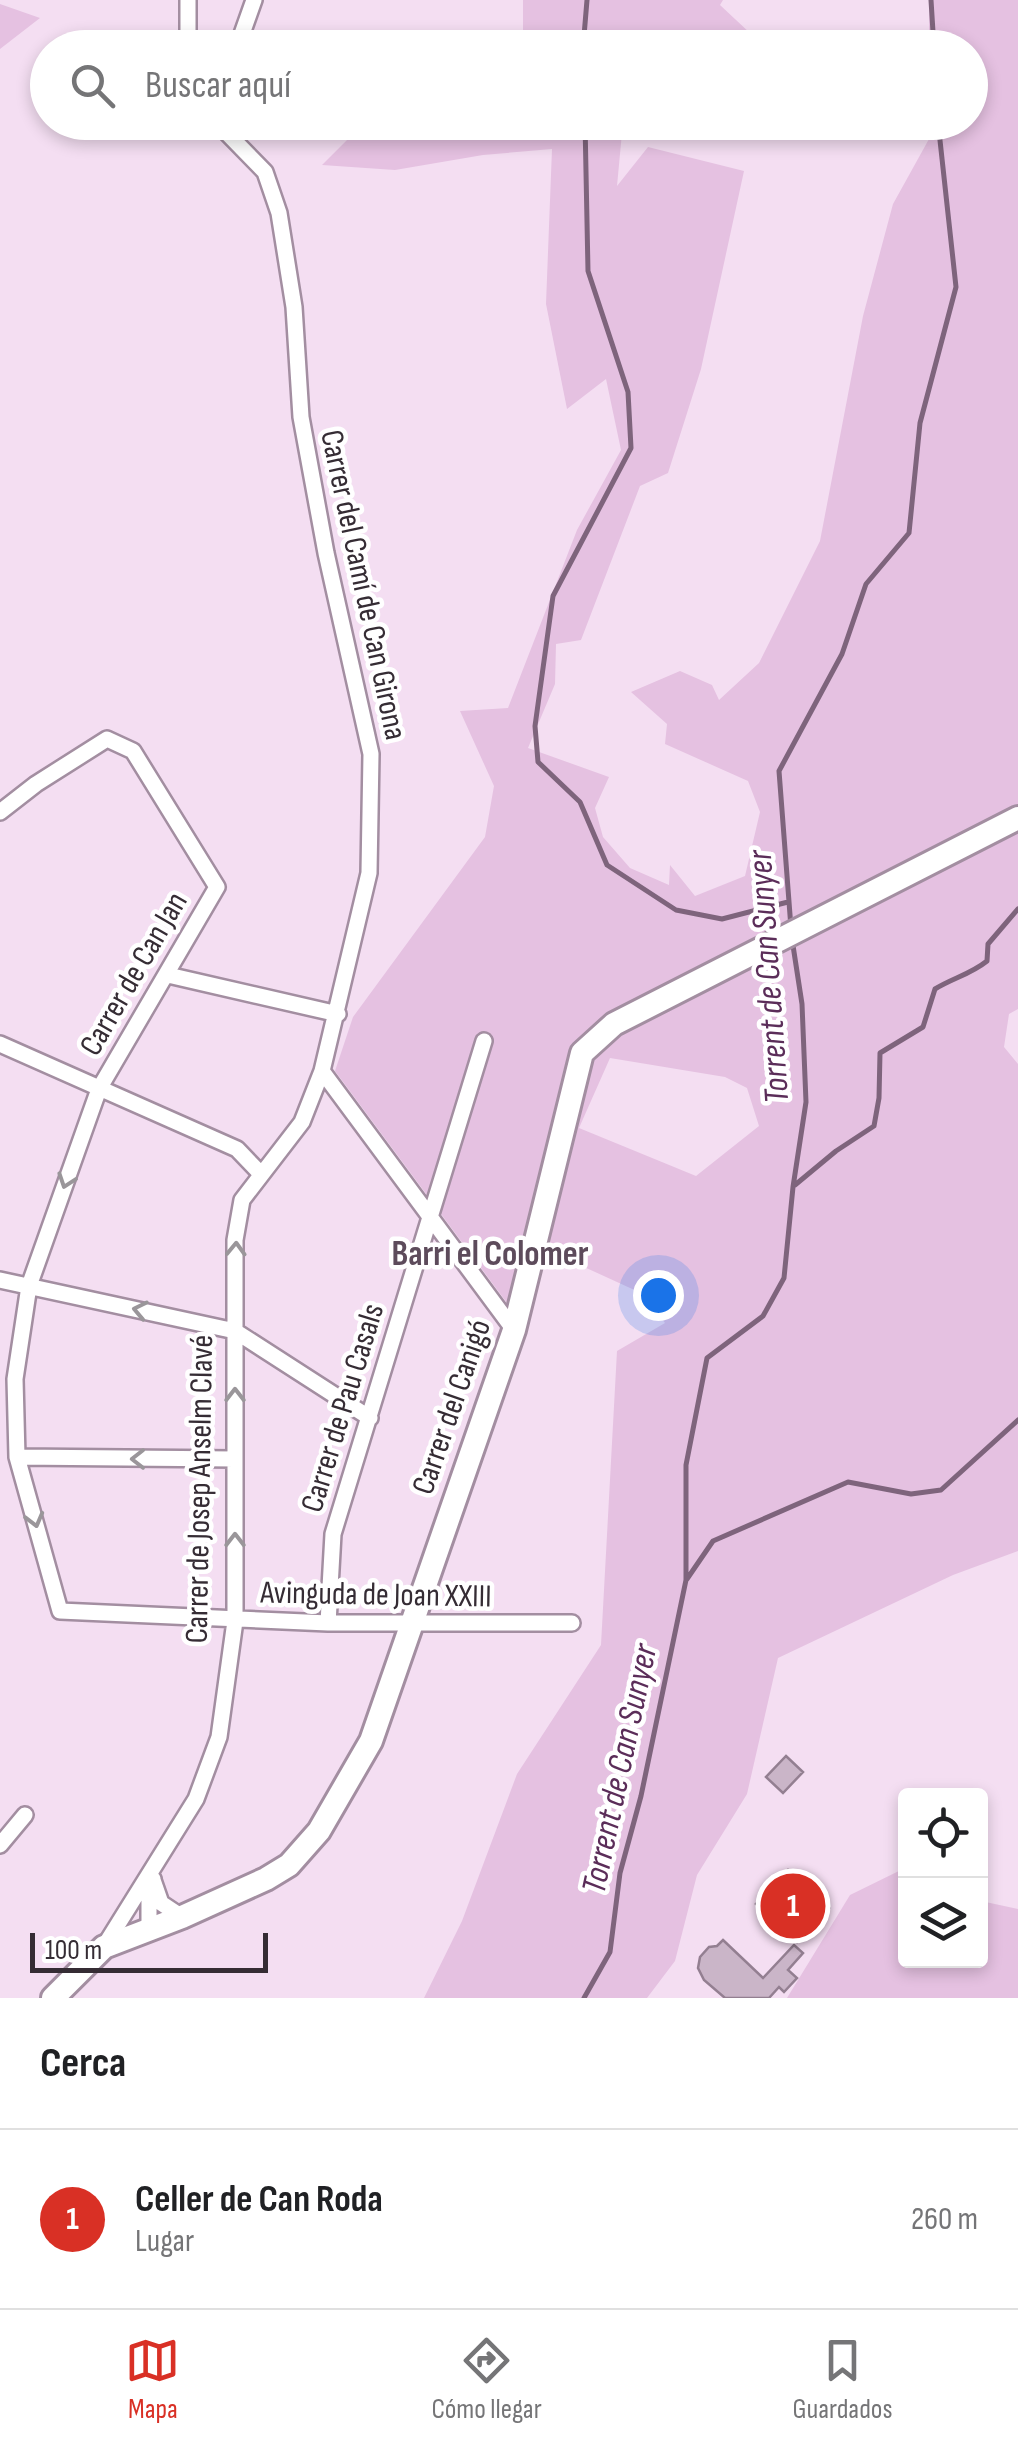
<!DOCTYPE html>
<html lang="es">
<head>
<meta charset="utf-8">
<style>
	:root { --surface:#fff; --page:#f2f2f2; --text:#202124; --muted:#757577; --line:#e0e0e0; --accent:#d93025 }
	body { margin:0; font-family:"Sofia Sans Condensed",sans-serif; background:var(--page); color:var(--text) }
	.controls { position:absolute; right:30px; bottom:30px; display:grid; overflow:hidden; border-radius:10px; box-shadow:0 5px 15px #0003 }
	.controls button { width:90px; height:90px; display:grid; place-items:center; padding:0; border:0; border-bottom:2px solid var(--line); background:var(--surface); color:var(--text); font:50px sans-serif }
	.scale { position:absolute; left:30px; bottom:25px; width:238px; box-sizing:border-box; padding-left:10px; border:5px solid #352c34; border-top:0; font-size:28px; line-height:35px; white-space:nowrap; color:#352c34; -webkit-text-stroke:8px #fff; paint-order:stroke }
	.you { position:absolute; left:658px; top:1295px; width:35px; height:35px; margin:-25px; border:8px solid #fff; border-radius:50%; background:#1a73e8; box-shadow:0 0 0 15px #1a73e833 }
	.badge { display:grid; place-items:center; width:65px; height:65px; border-radius:50%; background:var(--accent); color:#fff; font-size:32px; font-weight:700 }
	.pin { position:absolute; translate:-50% -50%; border:5px solid #fff; box-shadow:0 2px 10px #0006 }
	.list { margin:0; padding:0; list-style:none }
	h2 { display:flex; justify-content:space-between; align-items:center; height:130px; margin:0; padding:0 40px; font-size:42px }
	h2 small { font-size:32px; font-weight:400; color:var(--muted) }
	.list li { display:grid; grid-template-columns:65px 1fr auto; gap:30px; align-items:center; box-sizing:border-box; height:180px; padding:0 40px; border-top:2px solid var(--line) }
	.list b { display:block; font-size:38px; white-space:nowrap }
	.list p { margin:0; font-size:32px; white-space:nowrap; color:var(--muted) }
	.list em { font-size:32px; font-style:normal; color:var(--muted) }
	.icon { flex:none; width:55px; height:55px; fill:none; stroke:currentColor; stroke-width:2; stroke-linecap:round; stroke-linejoin:round }
	.map { position:relative; flex:none; width:1018px; height:1998px; overflow:hidden }
	.search { position:absolute; background:var(--surface); box-shadow:0 5px 15px #0003; left:30px; right:30px; top:30px; height:110px; display:flex; align-items:center; gap:25px; box-sizing:border-box; padding:0 35px; border-radius:55px; color:var(--muted); font-size:38px }
	.sheet { height:310px; background:var(--surface) }
	nav { display:flex; justify-content:space-around; align-items:center; box-sizing:border-box; height:140px; border-top:2px solid var(--line); background:var(--surface); font-size:28px; color:var(--muted) }
	nav a { display:grid; justify-items:center; gap:5px }
	nav .on { color:var(--accent) }
	.map>svg:first-child { display:block }
	.green { fill:#e5c1e1; fill-rule:evenodd }
	.lines { fill:none; stroke-linecap:round; stroke-linejoin:round }
	.stream { stroke:#7e647c; stroke-width:5 }
	.building { fill:#cab5c8; stroke:#937f91; stroke-width:2.5 }
	.street-casing { stroke:#a38ea1; stroke-width:20 }
	.secondary-casing { stroke:#a38ea1; stroke-width:28 }
	.street { stroke:#fff; stroke-width:15 }
	.secondary { stroke:#fff; stroke-width:22 }
	.oneway { stroke:#9a969a }
	.labels { text-anchor:middle; dominant-baseline:central; stroke-width:9; stroke-linejoin:round; paint-order:stroke }
	.street-label { font-size:32px; fill:#352c34; stroke:#fff }
	.water-label { font-size:35px; font-style:italic; fill:#5b2d59; stroke:#fff }
	.neighbourhood-label { font-size:35px; font-weight:bold; fill:#5d4b5b; stroke:#fff }
</style>
</head>
<body>
<div class="map">
<svg width="1018" height="1998" viewBox="0 0 1018 1998">
	<rect width="100%" height="100%" fill="#f4def2"/>
	<path class="green" d="M523,0h200l-3,5 31,29 -33,13h-195z
		M929,0h89v823l-10,15 10,-5v176l-9,5 -5,33 14,17v487l-65,24 -175,83 -31,136 -50,81 -22,86 -28,37h-223l38,-77 55,-147 84,-129 16,-294 48,-28 -24,-30 -118,-54 -13,68 -175,-236 18,-54 132,-180 9,-51 -34,-75 48,-3 69,-178 44,-80 -15,-71 -39,30 -21,-105 6,-155 -69,6 -88,15 -73,-5 42,-42 259,-1 -6,64 31,-39 96,24 -43,198 -33,104 -28,13 -59,154 -25,4 -1,40 -27,64 81,29 -14,31 8,29 27,31 39,17 1,-20 25,31 50,-20 15,-64 -12,-31 -83,-37 2,-20 -36,-32 49,-21 32,14 7,15 40,-37 61,-122 43,-225 30,-112 36,-65v-16l41,-1v-74l-41,-1zM610,1058l115,19 22,11 12,38 -63,50 -117,-48z
		M0,4l40,14 -40,31z
		M905,1868l1,92h74l1,-59 37,8v89h-231l63,-103z"/>
	<g class="lines">
		<path class="stream" d="M931,0l3,48
			M583,48l4,-48
			M585,122l3,149 40,121 3,56 -78,148 -18,130 3,36 42,40 27,63 69,45 46,9 66,-17
			M791,928l-12,-157 63,-117 24,-70 43,-51 11,-110 36,-136 -18,-165
			M795,1185l41,-34 38,-25 5,-28 1,-45 43,-26 12,-38c18,-11 36,-15 52,-28l1,-17 30,-35
			M687,1579l26,-38 135,-59 63,12 30,-4 77,-70
			M584,1998l26,-46 10,-79 21,-77 45,-216v-115l21,-107 56,-42 21,-38 9,-91 13,-85 -4,-98 -10,-65"/>
	</g>
	<path class="building" d="M786,1756l17,16 -20,21 -17,-16z
		M788,1870l41,38 -32,34 -41,-38z
		M723,1940l40,38 31,-33 9,8 -15,17 9,8 -13,14 -5,-5 -10,11h-44l-21,-18 -6,-12 2,-11 9,-10 8,-1z"/>
	<g class="lines">
		<g class="street-casing">
			<path id="street" d="M188,48v-48
				M237,48l17,-48
				M0,812l36,-28 71,-45 26,12 84,136 -118,202 -70,197 -14,93 2,78 43,154 268,12h244
				M168,975l170,39
				M0,1044l237,105 23,24
				M322,1071l192,259
				M0,1280l235,51 135,87
				M17,1457l218,2
				M328,1623l5,-89 151,-493
				M0,1845l25,-30
				M153,1880l8,23 21,14
				M149,1930v-38l4,-13
				M105,1945l91,-146 23,-62 16,-116v-381l7,-40 60,-78 20,-51 47,-198 2,-119 -45,-201 -25,-136 -7,-110 -15,-94 -14,-41 -39,-40 -1,-10"/>
		</g>
		<g class="secondary-casing">
			<path id="secondary" d="M53,1998l51,-51 78,-30 84,-38 23,-14 30,-34 52,-90 143,-411 68,-277 32,-29 404,-206"/>
		</g>
		<use href="#street" class="street"/>
		<use href="#secondary" class="secondary"/>
	</g>
	<defs><path id="oneway-chevron" d="M-2-3.5L2.5 0L-2 3.5" fill="none" stroke-width="1.6" stroke-linecap="round" stroke-linejoin="round" transform="scale(2.5)"/></defs>
	<g class="oneway">
		<use href="#oneway-chevron" transform="translate(66 1181) rotate(109)"/>
		<use href="#oneway-chevron" transform="translate(236 1249) rotate(-88)"/>
		<use href="#oneway-chevron" transform="translate(140 1310) rotate(-168)"/>
		<use href="#oneway-chevron" transform="translate(235 1395) rotate(-90)"/>
		<use href="#oneway-chevron" transform="translate(138 1459) rotate(-180)"/>
		<use href="#oneway-chevron" transform="translate(35 1520) rotate(75)"/>
		<use href="#oneway-chevron" transform="translate(235 1540) rotate(-90)"/>
	</g>
	<g class="labels">
		<g class="street-label">
			<text transform="translate(363 585) rotate(78)">Carrer del Camí de Can Girona</text>
			<text transform="translate(134 974) rotate(-60)">Carrer de Can Jan</text>
			<text transform="translate(452 1407) rotate(-71)">Carrer del Canigó</text>
			<text transform="translate(343 1408) rotate(-73)">Carrer de Pau Casals</text>
			<text transform="translate(200 1489) rotate(-89)">Carrer de Josep Anselm Clavé</text>
			<text transform="translate(376 1595) rotate(1)">Avinguda de Joan XXIII</text>
		</g>
		<g class="water-label">
			<text transform="translate(769 977) rotate(-94)">Torrent de Can Sunyer</text>
			<text transform="translate(620 1769) rotate(-78)">Torrent de Can Sunyer</text>
		</g>
		<g class="neighbourhood-label">
			<text x="490" y="1254">Barri el Colomer</text>
		</g>
	</g>
</svg>
<div class="controls">
<button><svg class="icon" aria-label="locate" viewBox="0 0 24 24"><circle cx="12" cy="12" r="6"/><path d="M12 2v4M12 18v4M2 12h4M18 12h4"/></svg></button>
<button><svg class="icon" aria-label="layers" viewBox="0 0 24 24"><path d="M12 4l9 5-9 5-9-5zM3 14l9 5 9-5"/></svg></button>
</div>
<div class="scale">100 m</div>
<div class="you"></div>
<div class="pin badge" style="left:793px;top:1906px">1</div>
<div class="search"><svg class="icon" aria-label="search" viewBox="0 0 24 24"><circle cx="10" cy="10" r="6"/><path d="M15 15l6 6"/></svg>Buscar aquí</div>
</div>
<section class="sheet">
<h2>Cerca<small></small></h2>
<ul class="list">
<li><span class="badge">1</span><div><b>Celler de Can Roda</b><p>Lugar</p></div><em>260 m</em></li>
</ul>
</section>
<nav>
<a class="on"><svg class="icon" aria-label="map" viewBox="0 0 24 24"><path d="M3 6l6-2 6 2 6-2v14l-6 2-6-2-6 2zM9 4v14M15 6v14"/></svg>Mapa</a>
<a><svg class="icon" aria-label="directions" viewBox="0 0 24 24"><path d="M12 3l9 9-9 9-9-9zM9 14v-3h6M13 9l2 2-2 2"/></svg>Cómo llegar</a>
<a><svg class="icon" aria-label="saved" viewBox="0 0 24 24"><path d="M7 4h10v16l-5-4-5 4z"/></svg>Guardados</a>
</nav>
</body>
</html>
